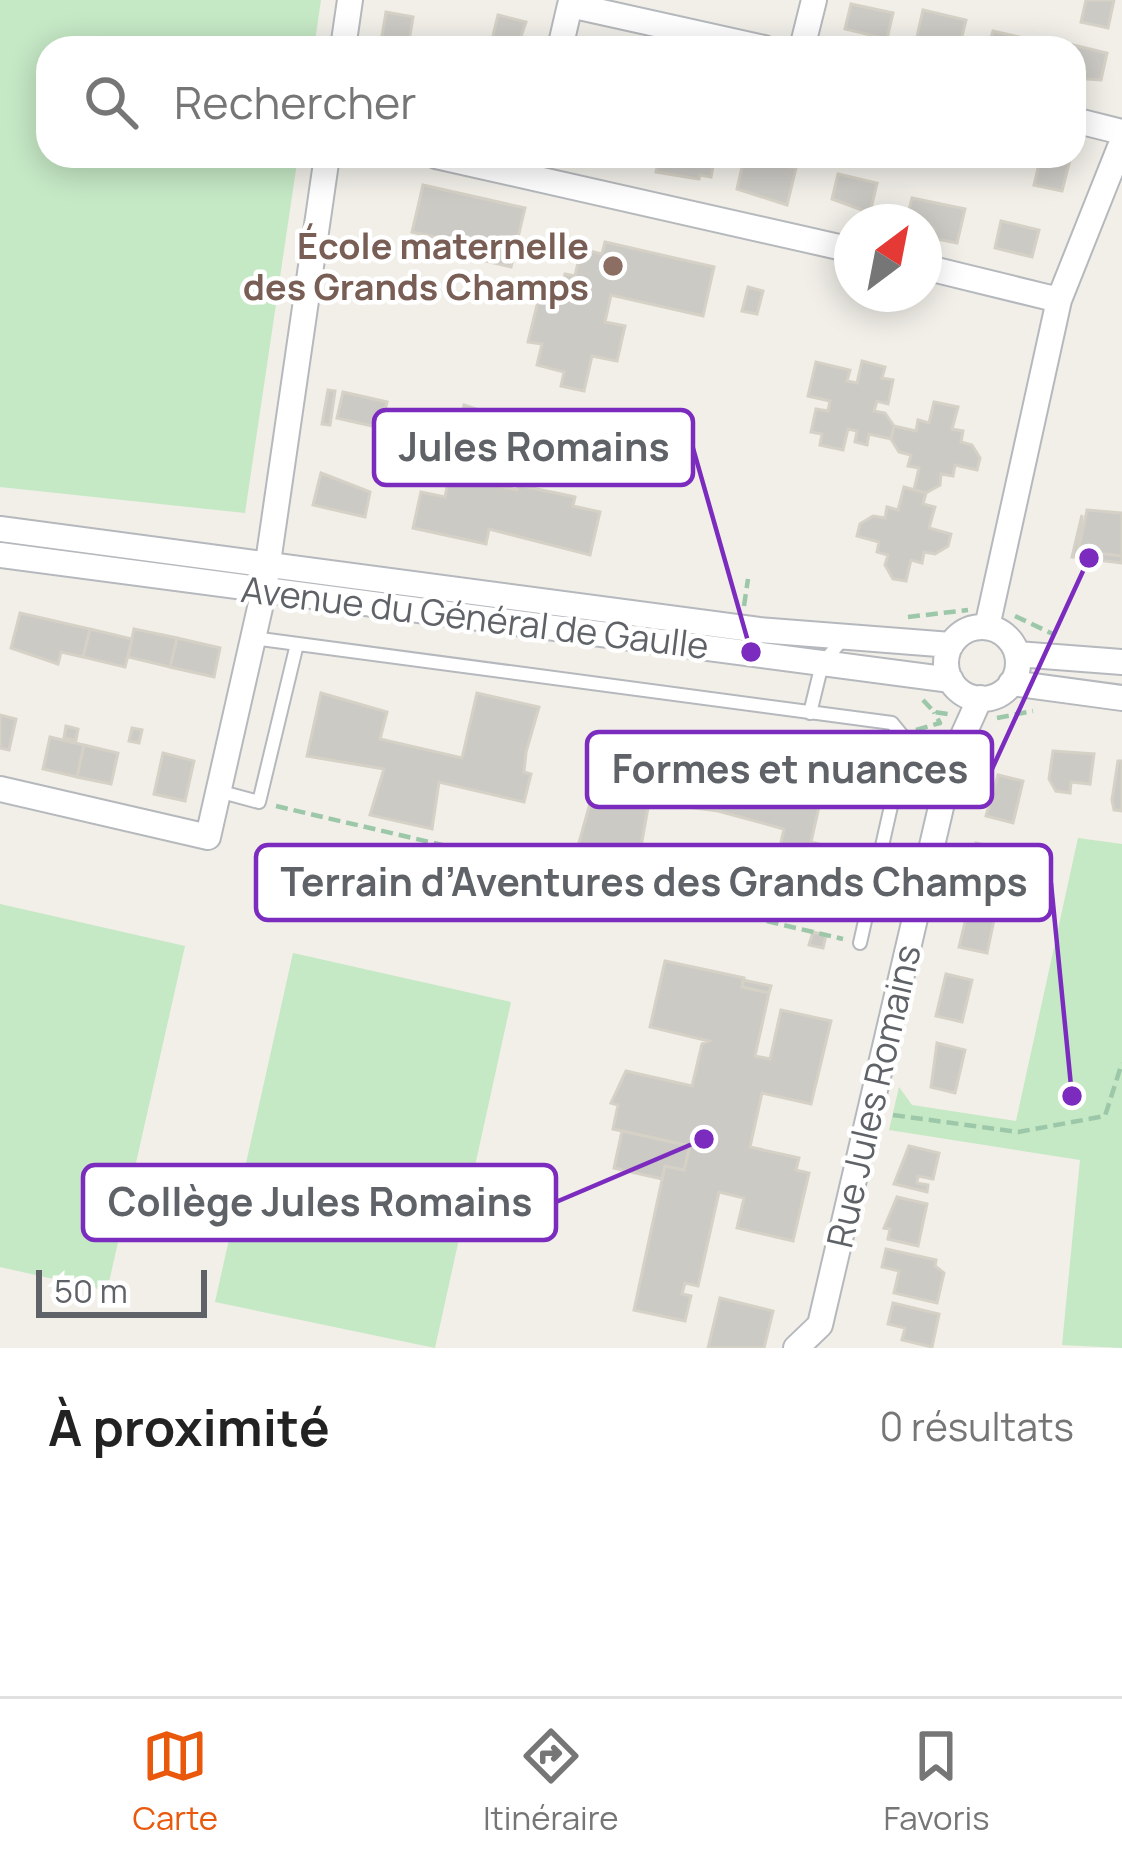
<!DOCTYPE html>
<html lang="fr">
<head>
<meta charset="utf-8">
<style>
	:root { --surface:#fff; --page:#f6f6f6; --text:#222; --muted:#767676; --line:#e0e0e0; --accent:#ea580c }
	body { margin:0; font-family:Manrope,sans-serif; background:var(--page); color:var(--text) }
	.compass { position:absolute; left:834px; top:204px; width:108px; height:108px; border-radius:50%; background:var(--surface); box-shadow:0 6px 30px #0003; rotate:32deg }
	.scale { position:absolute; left:36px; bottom:30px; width:171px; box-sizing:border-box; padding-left:12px; border:6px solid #5f6368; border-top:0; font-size:33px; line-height:42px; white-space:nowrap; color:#5f6368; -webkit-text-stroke:9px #fff; paint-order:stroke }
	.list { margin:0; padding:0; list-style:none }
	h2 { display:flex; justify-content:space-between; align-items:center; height:156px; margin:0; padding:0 48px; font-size:51px }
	h2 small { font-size:39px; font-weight:400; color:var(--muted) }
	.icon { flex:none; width:66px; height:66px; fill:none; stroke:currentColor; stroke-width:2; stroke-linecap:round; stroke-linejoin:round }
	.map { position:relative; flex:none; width:1122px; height:1348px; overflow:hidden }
	.search { position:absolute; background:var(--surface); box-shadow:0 6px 30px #0003; left:36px; right:36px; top:36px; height:132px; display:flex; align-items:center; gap:30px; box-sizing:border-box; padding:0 42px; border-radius:36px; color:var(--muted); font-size:45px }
	.sheet { height:348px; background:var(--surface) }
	nav { display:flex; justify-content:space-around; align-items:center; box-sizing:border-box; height:168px; border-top:3px solid var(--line); background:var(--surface); font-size:33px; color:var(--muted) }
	nav a { display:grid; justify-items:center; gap:6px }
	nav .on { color:var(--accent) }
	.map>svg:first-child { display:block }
	.green { fill:#c5e8c5 }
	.building { fill:#cccac5; stroke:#d6d1c6; stroke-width:3 }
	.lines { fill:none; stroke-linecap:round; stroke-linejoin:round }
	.service-casing { stroke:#b5b8bc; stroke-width:16 }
	.minor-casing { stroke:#b5b8bc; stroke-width:28 }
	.path { stroke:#9cc7a9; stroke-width:4.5; stroke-dasharray:12 6; stroke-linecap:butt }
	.service { stroke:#fff; stroke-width:12 }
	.minor { stroke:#fff; stroke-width:24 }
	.education-dot { fill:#8d6e63; stroke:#fff; stroke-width:4.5 }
	.labels { text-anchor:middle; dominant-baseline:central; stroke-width:9; stroke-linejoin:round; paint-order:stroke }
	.education-label { font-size:36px; font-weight:bold; fill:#785e54; stroke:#fff; text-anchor:end }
	.street-label { font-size:36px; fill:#5f6368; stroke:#fff }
	.leader { fill:none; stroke:#7b2cbf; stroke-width:4.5 }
	.callout-dot { fill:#7b2cbf; stroke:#fff; stroke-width:4.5 }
	.callout { fill:#fff; stroke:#7b2cbf; stroke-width:4.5 }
	.callout-label { font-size:39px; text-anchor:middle; font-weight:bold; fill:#5f6368 }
</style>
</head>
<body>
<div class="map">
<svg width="1122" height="1348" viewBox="0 0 1122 1348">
	<rect width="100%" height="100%" fill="#f1efe8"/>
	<path class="green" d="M0,0h321l-7,48h-266v108h250l-53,357 -245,-26z
		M1078,838l44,6v504l-60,-3 18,-185 -191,-30 10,-43 13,18 104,16z
		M0,904l185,42 -78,345 -107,-24z
		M293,953l218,49 -76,346 -220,-46z"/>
	<path class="building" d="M1086,0h28l-6,28 -27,-6z
		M851,4l42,9 -6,26 -42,-10z
		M923,10l43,10 -7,28 -43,-7z
		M386,12l27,5 -5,31h-28z
		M498,15l28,7 -9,26h-27z
		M993,31l39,9 -1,8h-43z
		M1073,45l34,8 -6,27 -27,-2z
		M660,156h55l-4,21 -11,-2 -1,4 -43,-7z
		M1041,156h30l-9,35 -28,-6z
		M744,158l52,10 -9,37 -50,-16z
		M838,174l39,9 -7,30 -38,-14z
		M423,185l102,23 -14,59 -43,-10 3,-12 -59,-13z
		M912,198l53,11 -8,34 -25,-5 2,-9 -10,-7h-18z
		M1001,221l38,9 -7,27 -37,-9z
		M605,242l109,25 -11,49 -92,-21 -6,27 20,4 -8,35 -25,-5 -8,35 -23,-5 3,-14 -27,-7 5,-21 -14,-2 11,-45 19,4 7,-27 10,2 6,-27 21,5z
		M748,287l15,4 -6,23 -15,-3z
		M862,361l23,6 -3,11 11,2 -5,24 -11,-3 -3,10 11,2 9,13 -3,13 -22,-5 -2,11 -12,-3 2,-11 -9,-2 -5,21 -23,-5 2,-11 -11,-2 5,-23 12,2 2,-10 -22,-5 8,-34 34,8 -3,11 10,2z
		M328,390l7,1 -5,34 -8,-1z
		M343,392l44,10 -6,26 -44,-10z
		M934,402l24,5 -6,22 11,2 -2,11 11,3 8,13 -3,12 -22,-5 -2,11 -12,-2 -1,11 -14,8 -12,-3 5,-22 -11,-2 3,-11 -12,-3 -8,-13 3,-13 22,5 2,-11 11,3z
		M464,405l45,15 -9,66 17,4 1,-5 57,12 -2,9 27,6 -10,43 -101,-26 -3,15 -73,-16 8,-36 24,5z
		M321,473l49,19 -5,25 -52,-12z
		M904,487l22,6 -3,11 12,3 -6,21 22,6 -3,12 -13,8 -11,-2 -2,11 -11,-3 -5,21 -13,-2 -8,-14 3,-10 -11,-3 2,-10 -22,-6 3,-12 13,-8 12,2 2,-11 11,3z
		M1087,510l35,3v43l-44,-5z
		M1082,515l-4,36 44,5v7l-50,-6z
		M20,613l70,16 -7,28 -22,-5 -3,12 -47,-16z
		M90,629l42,10 -7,28 -42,-10z
		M134,629l43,9 -7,29 -42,-10z
		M177,638l43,10 -6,29 -44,-10z
		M321,693l66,19 -7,27 82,19 15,-65 62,14 -13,45 -2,20 7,2 -7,28 -85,-20 -7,47 -62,-14 14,-46 -77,-13z
		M0,715l16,4 -7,31 -9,-2z
		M66,726l12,3 -2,11 -12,-2z
		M132,728l10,2 -3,13 -10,-2z
		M50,737l34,8 -7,32 -34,-8z
		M662,739l68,19 98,9 -17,75 27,7 -15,68 -56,-13 17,-75 -66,-18 -69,-9 -13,73 -62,-14 18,-65 27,6 14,-57 27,6z
		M84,745l34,8 -7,31 -34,-7z
		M1053,751l41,3 -4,30 -19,-2 -1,11 -14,-2 -7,-12z
		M163,753l31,8 -9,40 -31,-7z
		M1118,761h4v50l-8,-1 -2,-10z
		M998,775l25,6 -10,42 -27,-7z
		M976,843l30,7 -4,18 17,4 -5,20 -45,-10z
		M967,914l27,6 -7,33 -28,-6z
		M813,932l13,3 -3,13 -14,-3z
		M665,961l79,17 -2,9 27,6 -14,63 15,3 11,-49 50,11 -20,83 -49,-11 -12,54 49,11 -3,12 13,3 -16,68 -56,-13 7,-30 -25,-6 -21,94 -13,-3 -3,11 9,2 -6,25 -51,-11 31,-144 19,4 6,-24 -77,-17 5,-24 -7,-2 15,-32 66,15 10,-42 7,-3 -59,-14z
		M946,974l26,6 -10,42 -26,-6z
		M743,980l28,6 -2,7 -27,-6z
		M937,1043l28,7 -10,43 -24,-6z
		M622,1131l68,15 -6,24 -19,-4 -3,13 -48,-11z
		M909,1146l30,7 -6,26 -15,-3 -1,7 11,2 -1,7 -33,-8z
		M897,1197l30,7 -9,42 -30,-7 2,-10 -6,-1z
		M886,1249l50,11 -1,6 9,7 -7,30 -43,-10 5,-22 -17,-4z
		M720,1298l53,13 -9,37h-56z
		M893,1303l46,11 -7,33 -30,-7 3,-12 -17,-4z"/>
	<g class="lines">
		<g class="service-casing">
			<path id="service" d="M253,638l639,85 14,17 -46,203
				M810,713l12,-49 20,-24
				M218,791l41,11 38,-158"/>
		</g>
		<g class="minor-casing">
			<path id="minor" d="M343,48l7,-48
				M560,48l10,-43 194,43
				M802,48l12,-48
				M1074,120l48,12
				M436,156l416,94
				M924,267l135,33
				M0,529l759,101 192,15
				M0,555l951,125
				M987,627l72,-327 63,-158
				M946 663a36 36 0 1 1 72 0a36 36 0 1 1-72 0Z
				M1017,654l105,8
				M1011,683l111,15
				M0,789l208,48 56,-247 63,-434
				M796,1348l24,-23 132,-565 28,-62"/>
		</g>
		<path class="path" d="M744,606l4,-27
			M1015,616l38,18
			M908,617l60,-7
			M923,700l11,12 14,2
			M997,718l36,-7
			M916,730l24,-7 -6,-11
			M276,806l567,133
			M893,1115l125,17 87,-16 17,-53"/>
		<use href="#service" class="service"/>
		<use href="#minor" class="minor"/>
	</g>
	<circle class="education-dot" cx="613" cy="266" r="12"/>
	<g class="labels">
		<g class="education-label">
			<text x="589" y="245">École maternelle<tspan x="589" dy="41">des Grands Champs</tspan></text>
		</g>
		<g class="street-label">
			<text transform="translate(475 617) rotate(7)">Avenue du Général de Gaulle</text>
			<text transform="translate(873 1096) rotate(-77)">Rue Jules Romains</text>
		</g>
	</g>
	<path class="leader" d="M751 652L693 448M1089 558L992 769M1072 1096L1051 883M704 1139L556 1202"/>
	<g class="callout-dot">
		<circle cx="751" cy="652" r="12"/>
		<circle cx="1089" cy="558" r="12"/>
		<circle cx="1072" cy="1096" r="12"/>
		<circle cx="704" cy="1139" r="12"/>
	</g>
	<g class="callout">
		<rect x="374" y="410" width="319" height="75" rx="12"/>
		<rect x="587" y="732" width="405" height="75" rx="12"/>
		<rect x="256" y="845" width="795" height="75" rx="12"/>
		<rect x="83" y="1165" width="473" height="75" rx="12"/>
	</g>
	<g class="callout-label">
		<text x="534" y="461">Jules Romains</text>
		<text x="790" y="783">Formes et nuances</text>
		<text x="654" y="896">Terrain d’Aventures des Grands Champs</text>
		<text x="320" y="1216">Collège Jules Romains</text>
	</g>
</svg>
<svg class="compass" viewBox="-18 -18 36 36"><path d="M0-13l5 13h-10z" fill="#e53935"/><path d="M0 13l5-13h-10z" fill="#767676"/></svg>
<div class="scale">50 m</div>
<div class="search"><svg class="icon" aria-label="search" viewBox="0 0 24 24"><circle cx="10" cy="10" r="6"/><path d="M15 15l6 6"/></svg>Rechercher</div>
</div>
<section class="sheet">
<h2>À proximité<small>0 résultats</small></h2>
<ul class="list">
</ul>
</section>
<nav>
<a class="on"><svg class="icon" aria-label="map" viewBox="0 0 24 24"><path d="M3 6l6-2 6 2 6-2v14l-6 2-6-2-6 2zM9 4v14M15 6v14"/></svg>Carte</a>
<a><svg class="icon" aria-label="directions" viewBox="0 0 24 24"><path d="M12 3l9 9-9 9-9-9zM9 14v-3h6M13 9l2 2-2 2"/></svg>Itinéraire</a>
<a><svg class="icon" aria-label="saved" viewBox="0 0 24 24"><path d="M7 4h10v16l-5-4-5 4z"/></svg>Favoris</a>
</nav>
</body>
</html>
